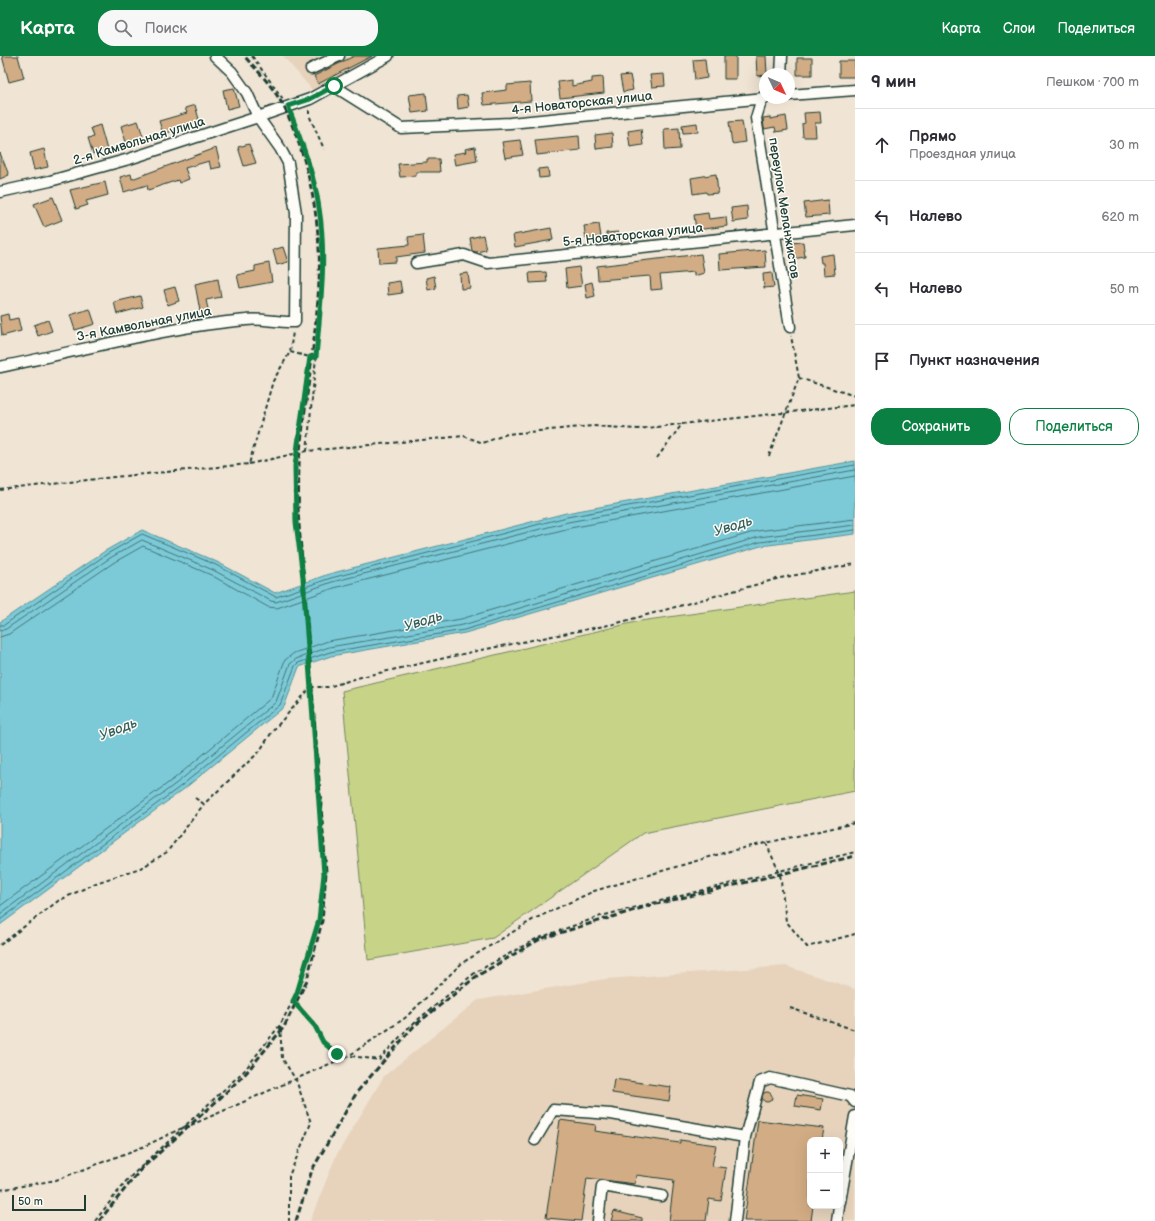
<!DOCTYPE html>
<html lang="ru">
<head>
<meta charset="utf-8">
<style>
	:root { --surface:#fff; --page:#f7f7f7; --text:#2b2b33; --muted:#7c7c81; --line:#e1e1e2; --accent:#0b8043 }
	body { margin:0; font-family:"Balsamiq Sans",sans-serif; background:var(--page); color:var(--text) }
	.controls { position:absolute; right:12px; bottom:12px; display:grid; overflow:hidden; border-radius:8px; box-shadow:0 4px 16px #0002 }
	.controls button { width:36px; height:36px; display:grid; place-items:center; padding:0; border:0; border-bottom:1px solid var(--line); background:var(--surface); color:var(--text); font:20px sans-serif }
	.compass { position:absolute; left:759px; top:12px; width:36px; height:36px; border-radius:50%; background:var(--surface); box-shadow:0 4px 16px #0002; rotate:134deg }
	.scale { position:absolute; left:12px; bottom:10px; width:74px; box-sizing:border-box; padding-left:4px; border:2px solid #1f3d34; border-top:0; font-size:11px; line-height:14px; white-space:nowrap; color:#1f3d34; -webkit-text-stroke:3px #fdfcf7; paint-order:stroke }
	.stop { position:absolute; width:12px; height:12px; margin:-9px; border:3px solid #0b8043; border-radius:50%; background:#fff }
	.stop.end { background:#0b8043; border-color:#fff; box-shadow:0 1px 4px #0008 }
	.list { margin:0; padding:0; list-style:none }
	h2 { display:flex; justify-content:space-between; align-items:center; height:52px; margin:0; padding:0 16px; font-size:17px }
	h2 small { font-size:13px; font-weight:400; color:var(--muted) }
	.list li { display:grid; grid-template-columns:26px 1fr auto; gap:12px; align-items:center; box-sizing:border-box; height:72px; padding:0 16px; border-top:1px solid var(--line) }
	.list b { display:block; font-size:15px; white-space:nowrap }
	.list p { margin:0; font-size:13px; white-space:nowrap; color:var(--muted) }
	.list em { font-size:13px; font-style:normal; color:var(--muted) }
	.actions { display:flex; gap:8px; padding:12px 16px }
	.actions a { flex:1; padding:9px 0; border:1px solid var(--accent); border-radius:16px; text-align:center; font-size:14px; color:var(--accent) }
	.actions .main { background:var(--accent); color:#fff }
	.icon { flex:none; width:22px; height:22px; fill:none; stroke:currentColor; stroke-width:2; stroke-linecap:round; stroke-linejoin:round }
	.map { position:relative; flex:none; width:855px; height:1165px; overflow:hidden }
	header { display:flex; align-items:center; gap:24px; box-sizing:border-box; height:56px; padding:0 20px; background:var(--accent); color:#fff }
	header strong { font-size:19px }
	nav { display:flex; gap:22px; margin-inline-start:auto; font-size:14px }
	.search { width:280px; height:36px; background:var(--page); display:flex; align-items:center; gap:10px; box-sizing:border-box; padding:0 14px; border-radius:16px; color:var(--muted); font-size:15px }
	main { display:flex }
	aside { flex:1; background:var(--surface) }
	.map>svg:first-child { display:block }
	.built { fill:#e7d3bc; fill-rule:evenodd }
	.green { fill:#c7d387; stroke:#73885e }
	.water { fill:#7bcad8; stroke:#569296 }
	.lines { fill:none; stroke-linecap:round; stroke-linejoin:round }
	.shore { stroke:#447576; stroke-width:1 }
	.building { fill:#d2ac84; stroke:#1f3d34 }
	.minor-casing { stroke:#1f3d34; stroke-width:13 }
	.path { stroke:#1f3d34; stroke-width:2; stroke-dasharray:4 3; stroke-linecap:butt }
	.minor { stroke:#fdfcf7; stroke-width:10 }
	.rail { stroke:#1f3d34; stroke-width:3; stroke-dasharray:6 3; stroke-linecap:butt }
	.route { stroke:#0b8043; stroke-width:5 }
	.labels { text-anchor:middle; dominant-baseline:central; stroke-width:3; stroke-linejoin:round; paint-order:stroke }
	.street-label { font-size:13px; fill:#1f3d34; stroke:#fdfcf7 }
	.water-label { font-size:14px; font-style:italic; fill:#36605d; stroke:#fdfcf7 }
</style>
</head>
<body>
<header>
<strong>Карта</strong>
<div class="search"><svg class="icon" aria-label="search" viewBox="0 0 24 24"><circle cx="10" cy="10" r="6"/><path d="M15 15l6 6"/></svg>Поиск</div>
<nav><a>Карта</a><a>Слои</a><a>Поделиться</a></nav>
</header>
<main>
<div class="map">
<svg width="855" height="1165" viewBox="0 0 855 1165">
	<rect width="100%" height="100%" fill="#f0e4d4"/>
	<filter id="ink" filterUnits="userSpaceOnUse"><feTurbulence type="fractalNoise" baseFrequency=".025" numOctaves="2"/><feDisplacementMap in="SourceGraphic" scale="8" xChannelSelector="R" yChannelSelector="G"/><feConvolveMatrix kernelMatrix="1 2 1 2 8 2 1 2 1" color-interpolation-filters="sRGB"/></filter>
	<g filter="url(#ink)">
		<path class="built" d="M283,0h97l-66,36z
			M786,910l69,23v232h-545l26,-65 48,-80 94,-76 127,-21zM810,1084h30v66h-30z"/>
		<path class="green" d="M855,535v200l-212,42 -150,105 -125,22 -26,-269 298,-70z"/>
		<path class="water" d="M855,405v73l-94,12 -296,87 -134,23 -32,11 -15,40 -100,82 -184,136v-303l105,-71 37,-21 75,32 58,31 54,-19 237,-61z"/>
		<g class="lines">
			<path class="shore" d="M0,569h4l103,-71 35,-20 74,31 60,32 55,-19 236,-61 288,-52
				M0,575l6,-2 104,-71 32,-18 71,30 58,31 5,1 56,-20 236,-60 287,-52
				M0,581l9,-3 104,-71 30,-17 68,29 57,32 9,1 57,-20 236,-60 285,-52
				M0,850l175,-128 96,-80 14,-38 9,-7 34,-12 133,-22 296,-88 98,-12
				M0,858l178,-132 98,-80 14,-38 6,-5 33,-12 134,-22 296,-88 96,-12
				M0,864l181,-134 99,-81 15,-39 3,-3 32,-11 134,-22 296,-88 95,-12"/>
		</g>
		<path class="building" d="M2,0h16l6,22 -15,4z
			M354,0h18l-54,28 -4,-8z
			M724,0h12v23h-12z
			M756,0h10l1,18 -2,1 -8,1z
			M797,2h15v17h-15z
			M705,3l2,19 -12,2 -2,-20z
			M839,5h16v16h-16z
			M664,18l1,12 -13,1 -2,-12z
			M630,19l3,15 -10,2 -3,-16z
			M603,21l1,16 -44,5 -2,-16 14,-2v6l20,-4v-4z
			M530,27l1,18 -47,4 -2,-12 25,-3v-5z
			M234,32l5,18 -12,3 -4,-19z
			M426,37l2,18 -16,2 -3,-18z
			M467,39l2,12 -11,2 -1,-13z
			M195,49l5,18 -37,11 -4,-13 28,-8 -2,-5z
			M820,56l1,11h-6l1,14h-13l-1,-13 3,-1 -1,-10z
			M786,60l2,14 -12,2 -1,-5 -11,2 -1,-11 7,-1v2z
			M138,65l5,15 -17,6 -5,-16z
			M742,65l3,21 -13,2 -3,-22z
			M697,67l1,9 -15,1 -1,-8z
			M100,69l7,25 -14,4 -5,-16 6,-1 -3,-9z
			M679,72l1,21 -15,1 -1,-21z
			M641,73l2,16 -13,2 -2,-16z
			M612,77l1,14 -17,2 -1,-14z
			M579,80l1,14 -43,5 -2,-15z
			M520,84l3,15 -18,3 -3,-16z
			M249,88l7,19 -12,3 -6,-19z
			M475,91l2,14 -22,4 -2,-11 13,-2 -1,-3z
			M216,92l5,19 -10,2 -2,-8 -24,7 4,11 -10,4 -1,-3 -30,10 -1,-5 -23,7 -4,-15 11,-3 1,5z
			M44,93l4,18 -14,3 -4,-17z
			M0,97l9,22 -9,4z
			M427,103h12l1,13h-24v4l-16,1 -2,-13 29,-2z
			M548,112l1,9 -10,1 -1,-9z
			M716,118l2,19 -11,1 -1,-2 -13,2 -2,-16z
			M105,126l3,13 -22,6 2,4 -12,4 -6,-19z
			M53,141l9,23 -18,7 -10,-23z
			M828,144l1,15 -23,2 -2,-14z
			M747,150l1,14 -15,2 -2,-14z
			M708,157l1,6 17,-2 1,9 -31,4 -2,-15z
			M599,168l2,13 -15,2 -2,-13z
			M551,172l2,12 -38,7 -2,-12z
			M618,176l1,9 -12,1 -1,-9z
			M423,179l2,18 -29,4v5l-17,1 -1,-15 31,-3 -1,-8z
			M483,179l3,15 -10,2 -4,-1 -2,-13z
			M803,186l2,15 -13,2 -2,-16z
			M283,191l5,15 -11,3 -4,-15z
			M765,194l1,17 -46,3 -1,-16z
			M701,198l3,19 -10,3v-4l-34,3 2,14 -11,1 -1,-14 -52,4 -1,-14z
			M833,198l2,20 -11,1 -1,-12h-2l-1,-7z
			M269,207l3,19 -32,6 -3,-13 18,-4v-5z
			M579,211l3,19 -15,2 -2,-19z
			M546,216l1,10 -17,1 -1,-10z
			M468,217l2,15 -9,1 -1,-15z
			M772,217l2,14 -10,1 -1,-14z
			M434,220l2,12 -8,2 -2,-12z
			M218,223l3,18 -15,3 4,18 -20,2 -1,-7 11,-2 -5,-27z
			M400,225l2,12 -14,2 -1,-12z
			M592,226l3,14 -8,2 -2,-14z
			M175,231l4,14 -11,4 -4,-15z
			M140,240l3,11 -26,7 -3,-12z
			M90,253l5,15 -20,6 -5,-15z
			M8,258l1,6 9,-2 3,13 -19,5 -2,-20z
			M48,264l4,11 -14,5 -4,-11z
			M614,1023l57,8 -2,14 -57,-8z
			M762 1041a5 5 0 1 1 10 0a5 5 0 1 1-10 0Z
			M797,1039l26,4 -2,11 -26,-4z
			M560,1064l36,5 -1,6 85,12v-3l36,5 -4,21 14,2 -5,33 -12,-2 -3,22h-37l5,-41 -38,-5 -1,9 -48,-6 -6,43 -35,-3z
			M758,1064l66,8 -2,12h-12v66h3l-2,15h-67z
			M614,1155l28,7v3h-31z"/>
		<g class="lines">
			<g class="minor-casing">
				<path id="minor" d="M311,13l28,-13
					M781,18l1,-18
					M334,30l67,42 109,-5 255,-25
					M765,39l-3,3 -6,20 34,209
					M789,39l66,-5
					M0,136l50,-11 79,-22 129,-42 52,-18 78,-43
					M416,207l48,-8 24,8 367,-38
					M0,311c82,-16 163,-40 246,-47 17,-2 32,3 49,2l1,-109 -8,-50 -8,-15 -22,-31 -11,-24 -15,-21 -17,-16
					M535,1084l18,-30 58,4 134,23
					M840,1146l15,-86
					M598,1165l4,-35 60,10
					M735,1165l10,-84 15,-55 10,-4 80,18 5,6
					M837,1165l2,-15"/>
			</g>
			<path class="path" d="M252,0l31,43
				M309,54v5l15,34
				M291,59c11,30 24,61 28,93 7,50 1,100 -3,149h-6
				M799,322l56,18
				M307,395l9,-94
				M769,400l30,-78 -8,-42
				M657,402l25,-34 173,-19
				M249,408l58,-13 157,-15 19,7 24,-9 85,-8 46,3 44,-5
				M0,434l114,-13 135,-13 24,-83 17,-29 3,-20
				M195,742l9,6 55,-52 13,-20 39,-45 -8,-110 -7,-55 -1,-56 15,-109 -20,-5
				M766,787l14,31 6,47 21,26 48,-13
				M0,889l58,-44 38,-18 47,-16 24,-15 37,-48
				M293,945l22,25 8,16 14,12 42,6 30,-33 67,-55 60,-33 65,-23 254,-64
				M790,952l65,22
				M280,970l2,32 14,22 15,43 -22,53v45
				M0,1134l56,-10 89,-34 41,-20h3l161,-71 55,-37 57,-55 72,-44 60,-28 136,-40 125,-28
				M95,1165l32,-41 117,-109 36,-46 17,-32 22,-73 5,-46 -13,-187h17l33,-10 115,-26 138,-27 166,-46 75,-14"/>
			<use href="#minor" class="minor"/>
			<path class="rail" d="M99,1165l42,-52 77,-69 28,-27 38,-46 23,-47 15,-59 4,-49 -28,-360c1,-20 0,-41 2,-61 6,-56 16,-112 19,-169 3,-56 -10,-123 -34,-173 -10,-20 -26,-37 -41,-53
				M296,1165l16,-51 45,-78 57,-66 63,-50 63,-37 108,-33 207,-50"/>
		</g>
	</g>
	<g class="lines" filter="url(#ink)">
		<path class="route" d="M334,30l-24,13 -22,7c12,33 26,67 31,102 8,50 1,100 -3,149h-6l-15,109 1,56 7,55 21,297 -5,46 -22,73 -4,8 22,25 8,16 14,12"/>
	</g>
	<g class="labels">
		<g class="street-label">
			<text transform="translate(582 47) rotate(-6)">4-я Новаторская улица</text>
			<text transform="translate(139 85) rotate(-17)">2-я Камвольная улица</text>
			<text transform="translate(784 152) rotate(81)">переулок Меланжистов</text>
			<text transform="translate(633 179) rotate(-6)">5-я Новаторская улица</text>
			<text transform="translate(144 268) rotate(-11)">3-я Камвольная улица</text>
		</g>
		<g class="water-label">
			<text transform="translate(733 470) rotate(-17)">Уводь</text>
			<text transform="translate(423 565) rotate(-17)">Уводь</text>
			<text transform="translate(118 673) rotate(-21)">Уводь</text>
		</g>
	</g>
</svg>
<div class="controls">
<button>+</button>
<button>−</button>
</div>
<svg class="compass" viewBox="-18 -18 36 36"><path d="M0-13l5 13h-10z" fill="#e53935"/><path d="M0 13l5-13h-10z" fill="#7c7c81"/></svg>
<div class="scale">50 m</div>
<div class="stop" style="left:334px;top:30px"></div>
<div class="stop end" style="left:337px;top:998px"></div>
</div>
<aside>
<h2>9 мин<small>Пешком · 700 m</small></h2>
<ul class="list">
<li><svg class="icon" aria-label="ahead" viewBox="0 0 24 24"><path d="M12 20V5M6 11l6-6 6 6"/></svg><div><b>Прямо</b><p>Проездная улица</p></div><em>30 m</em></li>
<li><svg class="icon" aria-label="left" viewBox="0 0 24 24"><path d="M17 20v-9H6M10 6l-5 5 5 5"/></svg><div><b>Налево</b></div><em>620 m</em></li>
<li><svg class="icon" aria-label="left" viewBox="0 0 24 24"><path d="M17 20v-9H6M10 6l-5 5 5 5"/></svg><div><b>Налево</b></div><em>50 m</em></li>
<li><svg class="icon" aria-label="arrive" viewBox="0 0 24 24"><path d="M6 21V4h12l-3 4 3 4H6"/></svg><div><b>Пункт назначения</b></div></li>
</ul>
<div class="actions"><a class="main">Сохранить</a><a>Поделиться</a></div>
</aside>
</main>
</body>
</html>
